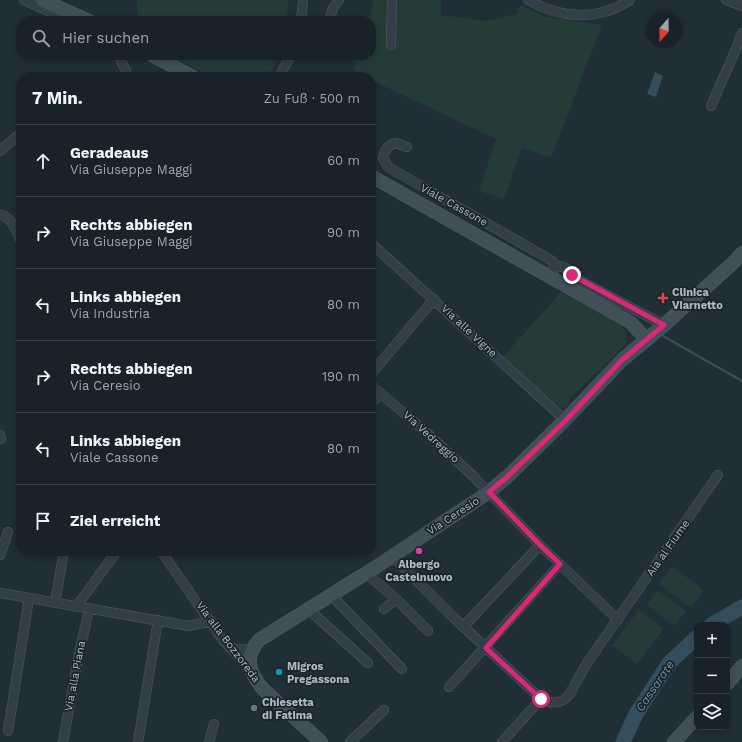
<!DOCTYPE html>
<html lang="de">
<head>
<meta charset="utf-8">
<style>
	:root { --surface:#182228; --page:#212a30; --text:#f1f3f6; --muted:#9fa4a8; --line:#363f45 }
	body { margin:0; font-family:"Work Sans",sans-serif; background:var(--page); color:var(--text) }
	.controls { position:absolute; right:12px; bottom:12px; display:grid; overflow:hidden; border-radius:8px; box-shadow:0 2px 6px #0003 }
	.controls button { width:36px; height:36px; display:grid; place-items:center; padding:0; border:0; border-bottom:1px solid var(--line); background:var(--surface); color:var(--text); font:20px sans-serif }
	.compass { position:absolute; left:646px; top:12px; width:36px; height:36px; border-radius:50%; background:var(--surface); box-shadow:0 2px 6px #0003; rotate:200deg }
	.stop { position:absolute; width:12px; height:12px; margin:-9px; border:3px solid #db2777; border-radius:50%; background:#fff }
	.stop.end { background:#db2777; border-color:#fff; box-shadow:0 1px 4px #0008 }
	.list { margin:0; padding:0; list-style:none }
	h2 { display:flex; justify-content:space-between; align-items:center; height:52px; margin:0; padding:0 16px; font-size:17px }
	h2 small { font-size:13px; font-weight:400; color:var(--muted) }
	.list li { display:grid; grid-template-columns:26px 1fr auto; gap:12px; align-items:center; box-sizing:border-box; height:72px; padding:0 16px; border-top:1px solid var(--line) }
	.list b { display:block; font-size:15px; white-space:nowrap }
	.list p { margin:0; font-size:13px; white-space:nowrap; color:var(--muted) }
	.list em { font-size:13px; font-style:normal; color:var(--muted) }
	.icon { flex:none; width:22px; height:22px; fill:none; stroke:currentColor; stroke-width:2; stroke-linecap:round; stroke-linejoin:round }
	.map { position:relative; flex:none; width:742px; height:742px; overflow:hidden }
	.search { position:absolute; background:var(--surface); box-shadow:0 2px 6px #0003; left:16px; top:16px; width:360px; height:44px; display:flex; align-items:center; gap:10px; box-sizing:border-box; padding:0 14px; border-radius:16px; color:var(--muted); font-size:15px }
	.panel { position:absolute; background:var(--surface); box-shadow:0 2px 6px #0003; left:16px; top:72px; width:360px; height:484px; border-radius:16px }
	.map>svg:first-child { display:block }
	.green { fill:#253b37 }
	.water { fill:#344e5d }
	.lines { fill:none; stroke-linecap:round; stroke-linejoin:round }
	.stream { stroke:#344e5d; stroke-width:2.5 }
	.river { stroke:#344e5d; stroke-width:15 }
	.street-casing { stroke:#515d64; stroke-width:10 }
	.secondary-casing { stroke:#515d64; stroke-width:14 }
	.street { stroke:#333f46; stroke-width:9 }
	.secondary { stroke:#414f59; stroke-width:13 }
	.route { stroke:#db2777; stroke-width:5 }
	.health-dot { fill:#e0444e; stroke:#19242b; stroke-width:1.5 }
	.hotel-dot { fill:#d1479c; stroke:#19242b; stroke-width:1.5 }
	.culture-dot { fill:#0f9aa8; stroke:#19242b; stroke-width:1.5 }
	.worship-dot { fill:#6b7280; stroke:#19242b; stroke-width:1.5 }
	.labels { text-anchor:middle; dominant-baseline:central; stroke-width:3.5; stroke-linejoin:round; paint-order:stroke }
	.street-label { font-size:11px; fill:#adbac3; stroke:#19242b }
	.poi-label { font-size:11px; font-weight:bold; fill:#adbac3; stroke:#19242b; text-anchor:start }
	.water-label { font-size:12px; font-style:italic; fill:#6f93a7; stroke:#19242b }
</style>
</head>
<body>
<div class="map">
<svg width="742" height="742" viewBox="0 0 742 742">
	<rect width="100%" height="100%" fill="#202e36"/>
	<path class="green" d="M137,0h152l-2,15 -4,6h-145z
		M374,0h67v15l47,6 29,-7 4,-9 23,11 58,9 -51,133 -29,-10 -18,51 -25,-8 17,-52 -125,-59v-3h-6l-12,-6 5,-16h13v-34h-3z
		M170,55h104l2,8 -8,14h-58z
		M561,292l59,32c6,6 8,11 6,19l-28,30 -5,3 -23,22 -1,7 -6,3 -5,-2 -56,-48z
		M672,566l32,24 -13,18 -32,-24z
		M658,590l28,21 -12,15 -28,-21z
		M639,610l25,19 -27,35 -25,-19z"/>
	<path class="water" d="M655,72l8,4 -7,21 -9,-3z"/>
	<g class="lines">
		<path class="stream" d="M663,336l79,45"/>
		<path class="river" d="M711,625l31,-18
			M623,742l13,-28 33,-51 28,-26"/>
		<g class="street-casing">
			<path id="street" d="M24,0l46,21
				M528,0c33,19 70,21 102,0
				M726,0l16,6
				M301,21l2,-21
				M329,21l4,-13 6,-8
				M391,45l1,-45
				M118,55l8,16 2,6
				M279,77l12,-22
				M711,106l25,-57 6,-16
				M407,147l-11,-4c-8,2 -12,7 -13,15l5,9 161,92 4,3 2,5 -5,10
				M0,151l16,-14 5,-3
				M0,215c12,2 16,16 21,26
				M371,243l194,177
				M555,267c10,-3 14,5 20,11l89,47
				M371,374l63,-75
				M371,385l56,48 46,43 67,69 78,75
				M371,402l11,-8
				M0,435l1,4
				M161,551l61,88 28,30
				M0,555l8,-23
				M392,556l62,62 87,81c10,5 21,5 28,-4l18,-32 131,-188
				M366,573l30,26 32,32
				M0,593l189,33 22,-5
				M331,595l71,74
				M55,603l9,-52
				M76,607l41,-56
				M308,609l60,54
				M384,609l12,-10
				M463,627l77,-82
				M231,648l14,2 9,-4
				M449,687l111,-123
				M8,731l21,-133
				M63,742l16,-88 10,-44
				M138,742l20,-122
				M209,742l5,-18
				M350,742l34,-32
				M502,742l39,-43"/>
		</g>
		<g class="secondary-casing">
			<path id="secondary" d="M42,0l47,21
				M152,55l41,22
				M371,176l259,146 16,17
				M727,684l15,-18
				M321,742l-58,-53c-14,-17 -19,-32 -4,-49l117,-73 113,-75 18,-15 58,-57 57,-60 42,-35 70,-63 8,-9
				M674,742l23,-25"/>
		</g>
		<use href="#street" class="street"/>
		<use href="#secondary" class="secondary"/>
	</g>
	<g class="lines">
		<path class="route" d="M541,699l-55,-51 74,-84 -20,-19 -51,-53 18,-15 59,-57 56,-60 42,-35 -92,-50"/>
	</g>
	<path class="health-dot" d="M661 292h4v4h4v4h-4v4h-4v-4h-4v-4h4z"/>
	<circle class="hotel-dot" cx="419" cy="551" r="4"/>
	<circle class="culture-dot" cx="279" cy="672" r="4"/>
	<circle class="worship-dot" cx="254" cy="708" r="4"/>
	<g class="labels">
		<g class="street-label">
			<text transform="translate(454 205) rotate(29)">Viale Cassone</text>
			<text transform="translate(469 331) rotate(43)">Via alle Vigne</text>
			<text transform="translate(431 437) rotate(42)">Via Vedreggio</text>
			<text transform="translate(453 516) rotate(-33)">Via Ceresio</text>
			<text transform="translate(668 548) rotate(-55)">Aia al Fiume</text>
			<text transform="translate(228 642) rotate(53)">Via alla Bozzoreda</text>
			<text transform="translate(75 676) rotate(-79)">Via alla Piana</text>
		</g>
		<g class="poi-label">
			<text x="672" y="292">Clinica<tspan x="672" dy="13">Viarnetto</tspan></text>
			<text x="419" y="564" text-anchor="middle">Albergo<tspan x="419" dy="13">Castelnuovo</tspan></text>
			<text x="287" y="666">Migros<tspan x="287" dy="13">Pregassona</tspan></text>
			<text x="262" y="702">Chiesetta<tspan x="262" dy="13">di Fatima</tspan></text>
		</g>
		<g class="water-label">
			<text transform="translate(655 686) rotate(-56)">Cassarate</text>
		</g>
	</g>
</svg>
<div class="controls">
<button>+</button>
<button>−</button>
<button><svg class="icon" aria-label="layers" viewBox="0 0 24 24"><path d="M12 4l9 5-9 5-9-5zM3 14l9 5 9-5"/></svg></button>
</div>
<svg class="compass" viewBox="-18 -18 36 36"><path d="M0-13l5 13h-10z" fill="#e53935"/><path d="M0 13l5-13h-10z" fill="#9fa4a8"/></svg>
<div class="stop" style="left:541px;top:699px"></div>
<div class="stop end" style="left:572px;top:275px"></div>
<div class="search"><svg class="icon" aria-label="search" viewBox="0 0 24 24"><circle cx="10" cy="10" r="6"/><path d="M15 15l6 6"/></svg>Hier suchen</div>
<section class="panel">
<h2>7 Min.<small>Zu Fuß · 500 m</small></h2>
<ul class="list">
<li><svg class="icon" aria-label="ahead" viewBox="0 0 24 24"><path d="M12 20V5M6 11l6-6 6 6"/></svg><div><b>Geradeaus</b><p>Via Giuseppe Maggi</p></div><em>60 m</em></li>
<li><svg class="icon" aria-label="right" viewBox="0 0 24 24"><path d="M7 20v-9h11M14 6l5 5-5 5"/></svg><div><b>Rechts abbiegen</b><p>Via Giuseppe Maggi</p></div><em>90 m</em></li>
<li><svg class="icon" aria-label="left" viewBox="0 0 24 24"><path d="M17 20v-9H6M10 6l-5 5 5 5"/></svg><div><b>Links abbiegen</b><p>Via Industria</p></div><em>80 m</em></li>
<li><svg class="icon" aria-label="right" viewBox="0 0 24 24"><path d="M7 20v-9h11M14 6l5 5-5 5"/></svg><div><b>Rechts abbiegen</b><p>Via Ceresio</p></div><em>190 m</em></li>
<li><svg class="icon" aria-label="left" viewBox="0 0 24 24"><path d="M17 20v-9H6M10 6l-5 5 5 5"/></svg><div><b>Links abbiegen</b><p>Viale Cassone</p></div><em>80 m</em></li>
<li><svg class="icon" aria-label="arrive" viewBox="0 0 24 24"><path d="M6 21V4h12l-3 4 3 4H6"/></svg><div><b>Ziel erreicht</b></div></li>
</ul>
</section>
</div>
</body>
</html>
